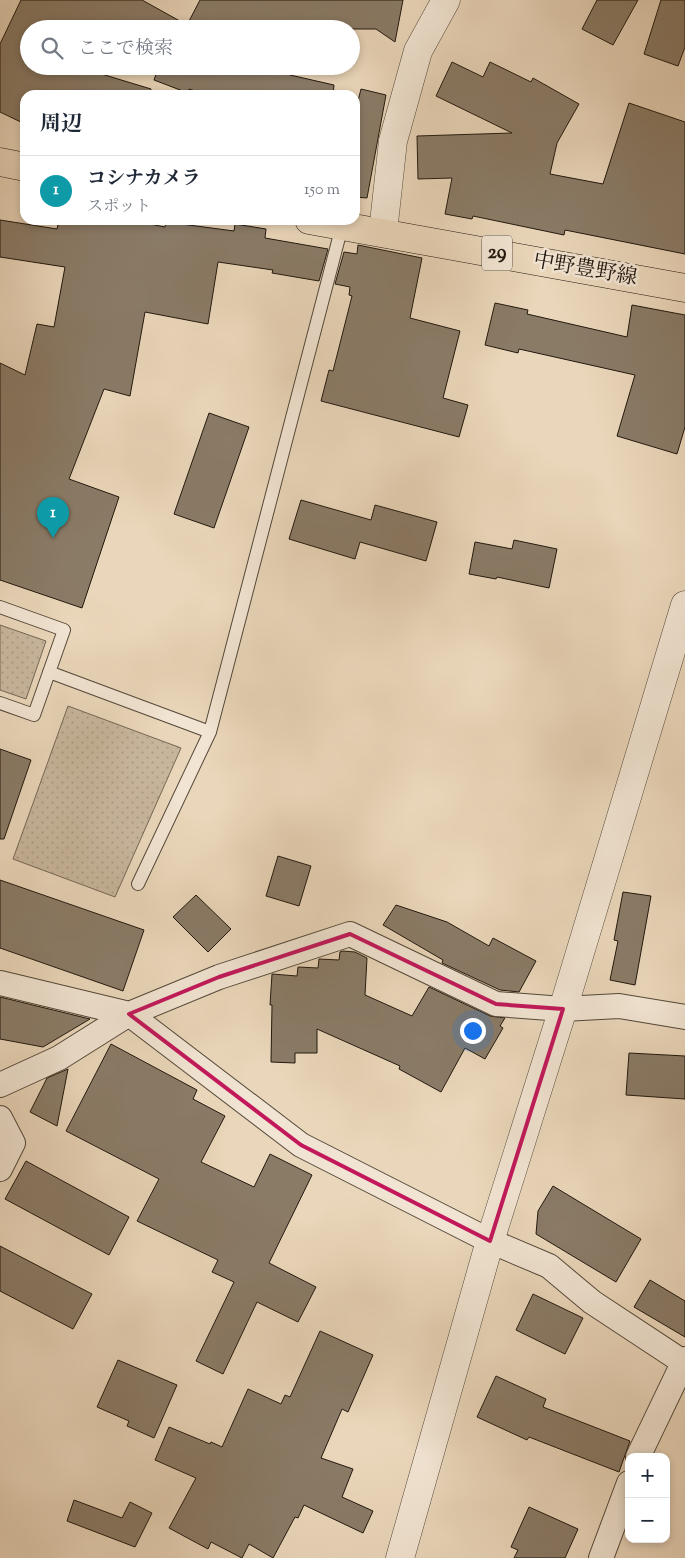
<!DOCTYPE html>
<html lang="ja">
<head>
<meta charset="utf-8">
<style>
	:root { --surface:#fff; --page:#f2f2f3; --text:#1f2937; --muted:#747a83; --line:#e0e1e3; --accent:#d93025 }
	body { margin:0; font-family:"Sorts Mill Goudy","Noto Serif JP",serif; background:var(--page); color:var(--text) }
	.controls { position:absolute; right:15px; bottom:15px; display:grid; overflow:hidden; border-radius:10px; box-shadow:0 2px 8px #0003 }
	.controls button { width:45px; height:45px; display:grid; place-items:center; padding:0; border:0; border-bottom:1px solid var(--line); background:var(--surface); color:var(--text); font:25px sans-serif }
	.you { position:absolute; left:472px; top:1030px; width:18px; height:18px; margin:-12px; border:4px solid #fff; border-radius:50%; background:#1a73e8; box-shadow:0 0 0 8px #1a73e833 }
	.badge { display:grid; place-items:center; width:32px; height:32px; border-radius:50%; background:var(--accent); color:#fff; font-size:16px; font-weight:700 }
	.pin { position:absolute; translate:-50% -41px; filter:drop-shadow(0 1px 2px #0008) }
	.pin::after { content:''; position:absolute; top:26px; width:18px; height:15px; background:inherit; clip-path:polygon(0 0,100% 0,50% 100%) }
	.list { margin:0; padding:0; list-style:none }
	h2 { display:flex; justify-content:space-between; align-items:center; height:65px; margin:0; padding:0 20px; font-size:21px }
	h2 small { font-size:16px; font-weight:400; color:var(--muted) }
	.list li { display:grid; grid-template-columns:32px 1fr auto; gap:15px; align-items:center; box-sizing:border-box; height:70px; padding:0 20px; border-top:1px solid var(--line) }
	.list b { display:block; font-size:19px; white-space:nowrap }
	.list p { margin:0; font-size:16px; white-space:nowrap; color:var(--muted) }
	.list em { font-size:16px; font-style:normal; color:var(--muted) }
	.icon { flex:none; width:28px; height:28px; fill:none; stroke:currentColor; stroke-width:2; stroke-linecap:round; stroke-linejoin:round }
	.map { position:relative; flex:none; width:685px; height:1558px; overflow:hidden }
	.search { position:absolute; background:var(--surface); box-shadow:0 2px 8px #0003; left:20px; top:20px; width:340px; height:55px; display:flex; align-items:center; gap:12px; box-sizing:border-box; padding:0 18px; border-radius:28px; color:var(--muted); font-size:19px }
	.panel { position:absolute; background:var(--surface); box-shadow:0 2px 8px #0003; left:20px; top:90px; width:340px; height:135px; border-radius:15px }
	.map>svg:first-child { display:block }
	.green { fill:url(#green-dots); stroke:#746756 }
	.building { fill:#8a7b67; stroke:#21180e }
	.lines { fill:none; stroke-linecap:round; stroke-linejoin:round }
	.service-casing { stroke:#534839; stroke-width:14 }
	.minor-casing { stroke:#534839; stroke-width:26 }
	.tertiary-casing { stroke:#534839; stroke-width:29 }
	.primary-casing { stroke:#21180e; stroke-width:29 }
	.service { stroke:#f1e4d2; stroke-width:12 }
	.minor { stroke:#f1e4d2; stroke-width:24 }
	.tertiary { stroke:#f1e4d2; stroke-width:28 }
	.primary { stroke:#ead6ba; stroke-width:28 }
	.marked { fill:none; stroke:#c2185b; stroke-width:4; stroke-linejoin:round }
	.labels { text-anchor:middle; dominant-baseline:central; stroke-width:5; stroke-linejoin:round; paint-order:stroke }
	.shield { fill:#f1e4d2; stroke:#5f5549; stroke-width:1 }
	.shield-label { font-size:20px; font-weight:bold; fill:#21180e }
	.street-label { font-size:21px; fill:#21180e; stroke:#f1e4d2 }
</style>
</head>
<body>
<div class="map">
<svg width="685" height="1558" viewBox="0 0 685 1558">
	<defs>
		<pattern id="green-dots" width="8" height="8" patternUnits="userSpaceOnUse" patternTransform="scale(1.25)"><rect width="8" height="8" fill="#c8b69d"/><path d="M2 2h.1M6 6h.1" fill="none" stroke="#ac9c86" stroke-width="1.8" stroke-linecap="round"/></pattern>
	</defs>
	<rect width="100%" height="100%" fill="#ead6ba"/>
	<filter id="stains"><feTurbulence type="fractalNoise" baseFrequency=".004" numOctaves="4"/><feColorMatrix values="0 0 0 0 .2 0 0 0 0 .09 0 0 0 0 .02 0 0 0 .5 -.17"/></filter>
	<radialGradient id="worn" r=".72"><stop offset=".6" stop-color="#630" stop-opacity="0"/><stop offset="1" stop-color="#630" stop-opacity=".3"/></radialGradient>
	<path class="green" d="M0,625l46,16 -20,58 -26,-9z
		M68,706l113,42 -66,149 -102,-38z"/>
	<path class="building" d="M21,0h121l45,25 13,-25h203l-8,42 -19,-13h-271l-16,-9 -5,9h-55v37h46l76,23 -1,6h-125v29l-25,-12v-68z
		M597,0h41l-25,45 -31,-16z
		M661,0h24v47l-7,19 -34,-12z
		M452,62l31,15 7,-15 41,20 2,-4 46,26 -22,39 -7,31 53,10 26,-81 56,19v132l-120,-24 -1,5 -91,-19 -1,3 -27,-5 7,-36 -34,1 -1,-43 95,-3 -76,-37z
		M159,66h135l-4,9 44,10 -1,10h-126l-18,-6 -1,4 -34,-13z
		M361,89l25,6 -19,103 -12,-1v-84z
		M0,220l57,9 2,-9h70l36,7 1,-5 68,9 1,-7 31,5 -1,9 63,11 -9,32 -47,-8 1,-3 -55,-8 -10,62 -63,-12 -15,84 -26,-7 -35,90 50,18 -37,111 -82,-28v-217l25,12 12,-51 17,3 11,-60 -65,-10z
		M358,245l64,13 -12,60 50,13 -17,67 25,7 -9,32 -138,-36 8,-31 4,1 19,-75 -3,-1 1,-8 -15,-3 9,-32 13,2z
		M495,303l33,7 -1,4 100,23 5,-32 53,10v112l-8,27 -60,-18 18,-61 -116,-26 -1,4 -33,-8z
		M209,413l40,14 -35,101 -40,-14z
		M301,500l70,20 4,-15 62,17 -11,39 -66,-19 -5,17 -66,-20z
		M514,540l43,9 -8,39 -52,-11 -1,2 -27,-5 6,-32 37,7z
		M0,749l31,11 -27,79h-4z
		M278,856l33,10 -12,40 -33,-10z
		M0,880l144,50 -21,61 -123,-43z
		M623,892l28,4 -16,89 -25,-5 8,-39 -4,-1z
		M196,895l35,34 -23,23 -35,-35z
		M396,905l51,17 42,24 4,-8 43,23 -17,31 -19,-2 -58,-27 1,-3 -60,-35z
		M343,951l12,1 12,6 -2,37 47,21 17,-29 61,29 15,2 -5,8 3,2 -18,31 -20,-11 -24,44 -42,-23 1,-3 -83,-37v24h-22v10l-24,-1 1,-57h-2l2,-31 25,2 1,-9 20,1 1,-9 20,1 1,-8z
		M0,997l90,22 -47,28 -43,-8z
		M111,1044l86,46 -4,9 32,17 -24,46 53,25 16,-33 42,21 -43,88 47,24 -18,35 -41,-20 -34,72 -27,-13 38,-79 -22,-10 6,-12 -81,-39 22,-42 -93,-48z
		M629,1053l56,3v43l-59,-4z
		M68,1069l-11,57 -27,-14 17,-34z
		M26,1161l103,56 -20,38 -104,-56z
		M553,1186l88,53 -25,43 -80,-48 2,-23z
		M0,1246l92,48 -19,35 -73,-38z
		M650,1280l35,21v36l-51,-30z
		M533,1294l50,24 -18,36 -49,-24z
		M320,1331l53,24 -25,57 -6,-3 -21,49 32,11 -11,28 31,14 -10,22 -59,-28 -6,13 -3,-1 -22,41 -24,-14 -7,14 -31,-16 -3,7 -39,-21 27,-50 -41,-18 14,-33 41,17 1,-2 11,5 26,-58 33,15 4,-9 5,2z
		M118,1360l59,25 -23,53 -27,-12 2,-5 -32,-14z
		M496,1376l50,23 -3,8 87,34 -11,31 -90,-35 -2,3 -50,-23z
		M74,1500l48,18 8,-16 22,11 -17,34 -68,-26z
		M529,1507l49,22 -13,29h-51l4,-8 -7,-3z"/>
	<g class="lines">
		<g class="service-casing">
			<path id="service" d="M0,607l64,23 -30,85 -34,-12
				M49,672l161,60
				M138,884l72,-152 132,-506"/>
		</g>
		<g class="minor-casing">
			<path id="minor" d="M0,983l129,31 172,131 189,96 59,25 43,36 91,60
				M0,1085l59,-27 70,-44 90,-37 131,-43 146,70 67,5 56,-3 66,11
				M0,1118l13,25 -13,26
				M638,1457l47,-98
				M601,1558l28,-75"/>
		</g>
		<g class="tertiary-casing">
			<path id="tertiary" d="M383,232l10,-91 25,-90 28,-51
				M400,1558l90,-317 73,-232 122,-404"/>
		</g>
		<g class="primary-casing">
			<path id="primary" d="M0,162l25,5
				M309,220l376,68"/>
		</g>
		<use href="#service" class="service"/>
		<use href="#minor" class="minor"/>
		<use href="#tertiary" class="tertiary"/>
		<use href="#primary" class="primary"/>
	</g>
	<path class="marked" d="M350,934l146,70 67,5 -73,232 -189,-96 -172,-131 90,-37z"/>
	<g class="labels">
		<rect class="shield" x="482" y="235.5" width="30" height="35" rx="4"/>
		<g class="shield-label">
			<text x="497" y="253">29</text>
		</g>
		<g class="street-label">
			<text transform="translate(585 270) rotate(10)">中野豊野線</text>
		</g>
	</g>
	<rect width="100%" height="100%" filter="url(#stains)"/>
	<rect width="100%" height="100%" fill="url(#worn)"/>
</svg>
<div class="controls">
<button>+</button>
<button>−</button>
</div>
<div class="you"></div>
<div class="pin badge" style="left:53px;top:538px;background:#0f9aa8">1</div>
<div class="search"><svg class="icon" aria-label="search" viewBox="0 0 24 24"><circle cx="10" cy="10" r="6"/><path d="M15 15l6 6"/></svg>ここで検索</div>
<section class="panel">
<h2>周辺<small></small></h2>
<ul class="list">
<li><span class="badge" style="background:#0f9aa8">1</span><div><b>コシナカメラ</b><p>スポット</p></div><em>150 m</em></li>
</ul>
</section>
</div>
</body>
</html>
